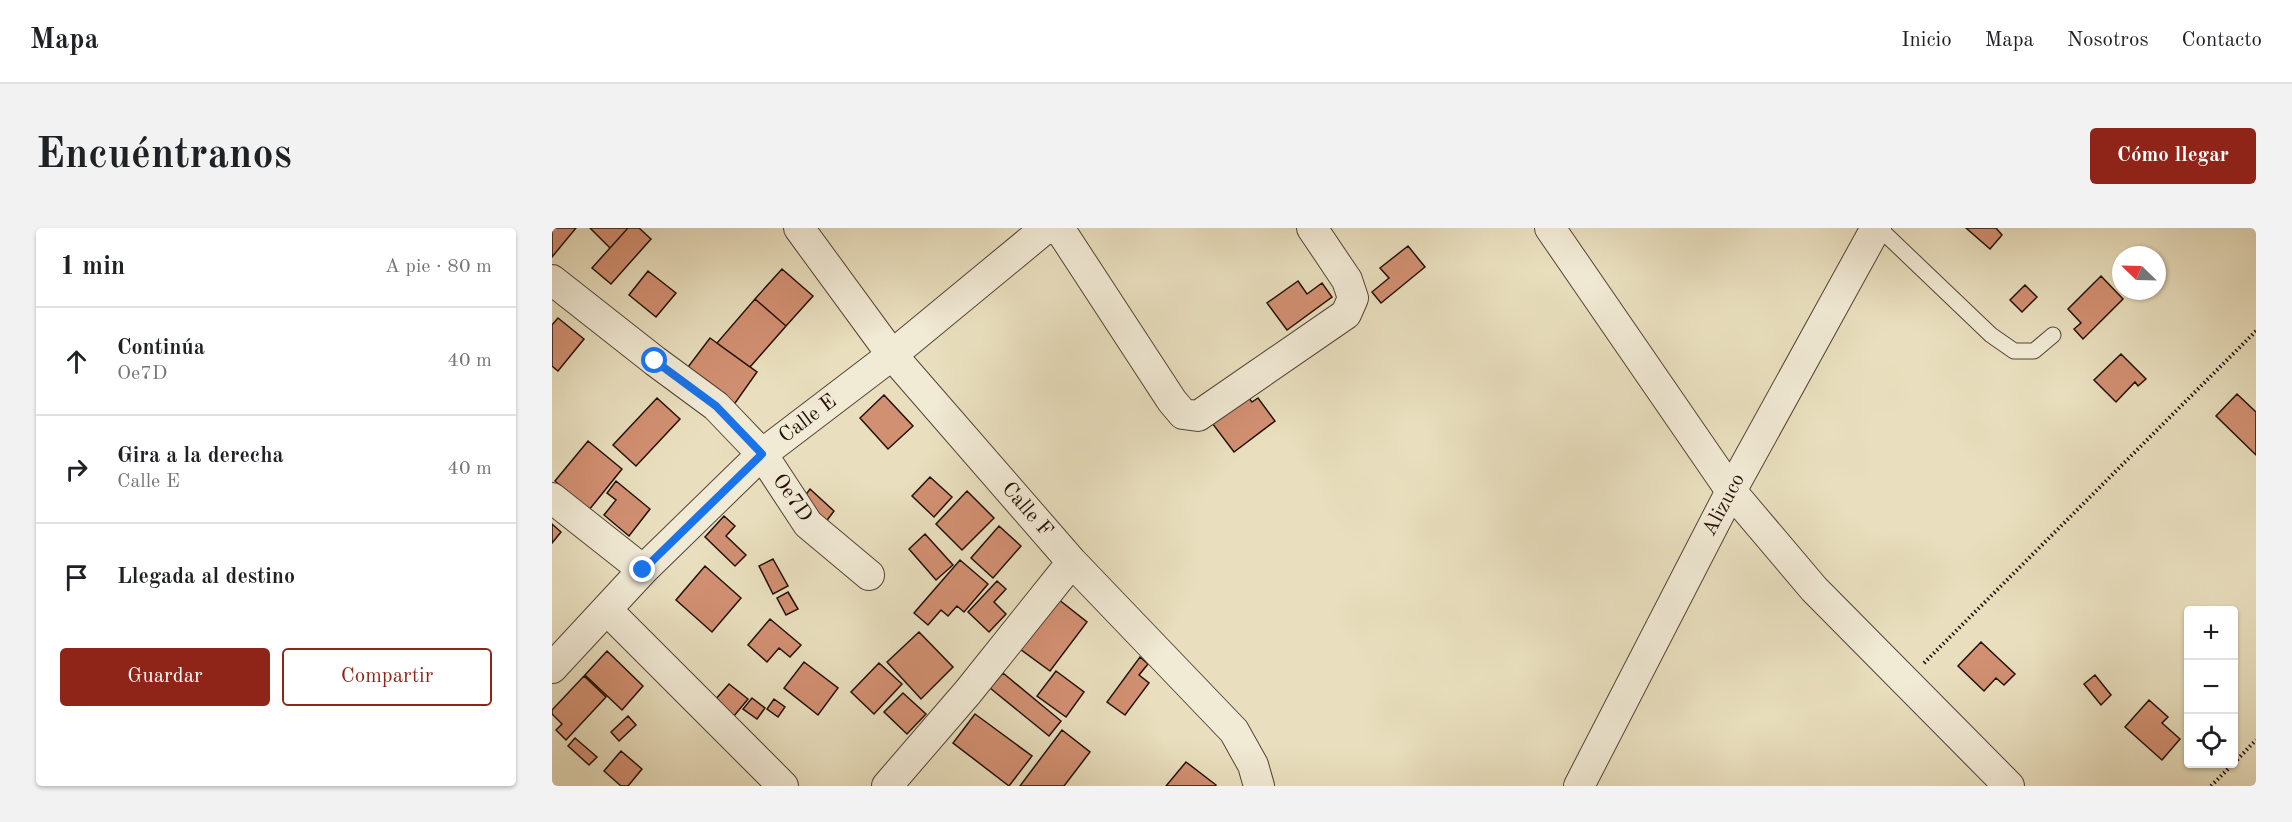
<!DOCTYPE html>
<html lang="es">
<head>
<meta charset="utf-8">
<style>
	:root { --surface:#fff; --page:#f2f2f2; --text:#202124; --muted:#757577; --line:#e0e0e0; --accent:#8f2418 }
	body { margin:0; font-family:"Old Standard TT",serif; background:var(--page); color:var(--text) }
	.controls { position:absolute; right:18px; bottom:18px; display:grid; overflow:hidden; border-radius:6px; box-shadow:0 2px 4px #0004 }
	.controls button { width:54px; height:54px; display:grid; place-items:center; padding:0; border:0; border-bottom:2px solid var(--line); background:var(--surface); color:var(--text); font:30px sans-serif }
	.compass { position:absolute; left:1560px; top:18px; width:54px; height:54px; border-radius:50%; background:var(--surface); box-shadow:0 2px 4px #0004; rotate:293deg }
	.stop { position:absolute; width:18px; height:18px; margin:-14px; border:4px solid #1a73e8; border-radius:50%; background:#fff }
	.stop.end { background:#1a73e8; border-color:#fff; box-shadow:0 2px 6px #0008 }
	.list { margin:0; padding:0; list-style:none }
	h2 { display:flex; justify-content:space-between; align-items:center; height:78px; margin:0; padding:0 24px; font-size:26px }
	h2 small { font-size:20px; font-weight:400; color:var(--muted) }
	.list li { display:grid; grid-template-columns:39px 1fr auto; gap:18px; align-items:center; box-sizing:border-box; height:108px; padding:0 24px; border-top:2px solid var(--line) }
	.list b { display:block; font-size:22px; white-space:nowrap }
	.list p { margin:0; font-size:20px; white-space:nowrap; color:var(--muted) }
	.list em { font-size:20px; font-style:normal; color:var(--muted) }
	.actions { display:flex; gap:12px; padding:18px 24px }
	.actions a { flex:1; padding:14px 0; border:2px solid var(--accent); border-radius:6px; text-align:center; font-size:21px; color:var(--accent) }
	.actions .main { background:var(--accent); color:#fff }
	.icon { flex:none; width:33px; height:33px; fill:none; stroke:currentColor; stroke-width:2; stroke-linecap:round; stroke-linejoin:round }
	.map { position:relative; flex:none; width:1704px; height:558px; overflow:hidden; border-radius:6px }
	header { display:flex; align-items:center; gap:36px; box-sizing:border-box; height:84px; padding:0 30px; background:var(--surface); border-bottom:2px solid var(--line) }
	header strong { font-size:28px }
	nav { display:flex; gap:33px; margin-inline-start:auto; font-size:21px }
	.intro { display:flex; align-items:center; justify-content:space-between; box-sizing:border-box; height:144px; padding:0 36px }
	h1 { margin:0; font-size:42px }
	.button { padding:15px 27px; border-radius:6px; background:var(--accent); color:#fff; font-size:21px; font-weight:700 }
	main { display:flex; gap:36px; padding:0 36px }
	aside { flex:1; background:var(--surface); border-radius:6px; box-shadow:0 2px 4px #0004 }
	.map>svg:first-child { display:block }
	.building { fill:#d29072; stroke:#241008; stroke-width:1.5 }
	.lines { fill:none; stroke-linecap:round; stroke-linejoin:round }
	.lane-casing { stroke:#554436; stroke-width:17 }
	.street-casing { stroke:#554436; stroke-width:32 }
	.path { stroke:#241008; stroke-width:4; stroke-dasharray:1.5 3; stroke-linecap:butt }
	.lane { stroke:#f1ead5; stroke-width:15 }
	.street { stroke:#f1ead5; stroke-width:30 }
	.route { stroke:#1a73e8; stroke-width:8 }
	.labels { text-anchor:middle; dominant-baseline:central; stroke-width:4.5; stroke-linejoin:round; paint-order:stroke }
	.street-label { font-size:21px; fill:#241008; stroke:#f1ead5 }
</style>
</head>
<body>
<header>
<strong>Mapa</strong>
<nav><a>Inicio</a><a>Mapa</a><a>Nosotros</a><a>Contacto</a></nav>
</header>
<div class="intro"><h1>Encuéntranos</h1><a class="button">Cómo llegar</a></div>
<main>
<aside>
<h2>1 min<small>A pie · 80 m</small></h2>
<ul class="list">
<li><svg class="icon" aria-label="ahead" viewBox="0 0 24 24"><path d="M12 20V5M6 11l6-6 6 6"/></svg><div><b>Continúa</b><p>Oe7D</p></div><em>40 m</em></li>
<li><svg class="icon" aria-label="right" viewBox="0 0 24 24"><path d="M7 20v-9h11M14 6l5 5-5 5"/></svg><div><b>Gira a la derecha</b><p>Calle E</p></div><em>40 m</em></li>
<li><svg class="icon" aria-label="arrive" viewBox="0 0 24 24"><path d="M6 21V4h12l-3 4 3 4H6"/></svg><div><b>Llegada al destino</b></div></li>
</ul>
<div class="actions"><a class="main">Guardar</a><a>Compartir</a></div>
</aside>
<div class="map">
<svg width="1704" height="558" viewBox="0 0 1704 558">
	<rect width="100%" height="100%" fill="#e9dfbe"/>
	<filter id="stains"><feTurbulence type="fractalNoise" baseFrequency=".00333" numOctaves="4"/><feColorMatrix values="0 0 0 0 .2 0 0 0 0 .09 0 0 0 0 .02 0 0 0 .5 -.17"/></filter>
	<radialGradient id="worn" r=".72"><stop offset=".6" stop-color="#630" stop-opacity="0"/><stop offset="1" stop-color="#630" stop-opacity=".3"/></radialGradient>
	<path class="building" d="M0,0h24l-24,29z
		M38,0h38l-18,20z
		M76,0h11l12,11 -40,45 -19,-16z
		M1414,0h30l6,7 -12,14z
		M856,18l17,21 -44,36 -9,-11 17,-14 -9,-10z
		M230,41l31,27 -27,30 -31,-27z
		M96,43l28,22 -20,24 -27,-22z
		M1549,48l22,23 -40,40 -9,-10 7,-6 -13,-14z
		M746,53l9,13 15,-11 10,14 -45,33 -20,-27z
		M1473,57l12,12 -15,15 -12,-12z
		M203,71l31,27 -36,41 -33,-24z
		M6,90l26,21 -26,32 -6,-5v-41z
		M158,110l47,34 -24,34 -48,-35z
		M1569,126l25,25 -8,7 -3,-4 -19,20 -22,-22z
		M692,164l8,10 6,-4 17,23 -41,31 -25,-33z
		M1685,166l19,18v43l-40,-39z
		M332,167l29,31 -25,23 -28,-31z
		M105,170l23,21 -44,47 -23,-21z
		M36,213l34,28 -33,41 -34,-29z
		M378,249l22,20 -18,20 -22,-21z
		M64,253l34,28 -21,27 -25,-21 12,-15 -9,-7z
		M258,261l24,22 -12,16 -24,-22z
		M415,263l27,27 -32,32 -26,-26z
		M172,288l11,10 -9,10 20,19 -11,11 -30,-29z
		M0,296l9,8 -9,11z
		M447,298l22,20 -28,32 -22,-20z
		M373,306l28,31 -17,15 -27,-31z
		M221,331l15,27 -15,8 -14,-28z
		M408,332l28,24 -24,28 -7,-6 -9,10 -7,-6 -13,15 -14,-12z
		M153,338l36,32 -29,34 -36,-32z
		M445,353l9,8 -12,13 12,12 -17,18 -21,-20z
		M236,364l10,17 -12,6 -9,-17z
		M506,371l29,23 -37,49 -30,-22z
		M218,391l31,26 -11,12 -11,-9 -12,14 -19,-17z
		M367,404l34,35 -32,32 -34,-37z
		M1429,414l34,32 -11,11 -8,-7 -12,13 -26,-25z
		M55,423l36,35 -21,24 -37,-35z
		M588,429l8,7 -9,11 10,8 -24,32 -18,-13z
		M252,434l34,26 -20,27 -34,-27z
		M327,435l23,21 -28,30 -23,-22z
		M504,443l28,21 -18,25 -29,-21z
		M451,445l58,48 -12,15 -59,-48z
		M1543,447l16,20 -10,10 -17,-21z
		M32,448l22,21 -40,43 -10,-10 6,-6 -10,-10v-4z
		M177,456l19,15 -14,17 -19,-16z
		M351,465l23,21 -19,20 -23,-22z
		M200,470l13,10 -8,11 -14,-10z
		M222,471l11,8 -7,10 -11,-8z
		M1597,472l19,17 -6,6 18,16 -18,21 -37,-33z
		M423,486l57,42 -23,30 -56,-43z
		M76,488l8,9 -17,16 -8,-9z
		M510,502l28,22 -26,34h-44z
		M23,510l22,19 -8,8 -21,-19z
		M69,523l21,18 -14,17h-7l-17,-15z
		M634,534l30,23 -1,1h-49z"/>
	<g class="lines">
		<g class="lane-casing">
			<path id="lane" d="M1327,0l112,107 23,16h20l19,-16"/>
		</g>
		<g class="street-casing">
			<path id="street" d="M247,0l93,127 180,207 162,169 19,34 6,21
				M507,0l113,173 11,13 15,2 148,-102 7,-16 -6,-18 -35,-52
				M998,0l181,263 83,98 195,197
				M0,52l103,81 61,45 46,48 46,70 61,51
				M0,270l91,72
				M55,382l176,176
				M0,440l91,-98 119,-116 130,-99 154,-127
				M335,558l81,-94 104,-130
				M1027,558l152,-295 145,-263"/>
		</g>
		<path class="path" d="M1372,435l332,-332
			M1682,535l22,-23
			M1659,558l22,-22"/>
		<use href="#lane" class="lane"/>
		<use href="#street" class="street"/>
	</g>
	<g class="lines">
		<path class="route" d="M91,342l119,-116 -46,-48 -61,-45"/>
	</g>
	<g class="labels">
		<g class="street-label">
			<text transform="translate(256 191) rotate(-37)">Calle E</text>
			<text transform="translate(240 270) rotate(55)">Oe7D</text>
			<text transform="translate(1172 277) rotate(-62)">Alizuco</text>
			<text transform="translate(475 282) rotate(49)">Calle F</text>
		</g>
	</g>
	<rect width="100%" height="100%" filter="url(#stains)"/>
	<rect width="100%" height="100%" fill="url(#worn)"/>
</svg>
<div class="controls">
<button>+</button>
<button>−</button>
<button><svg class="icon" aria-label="locate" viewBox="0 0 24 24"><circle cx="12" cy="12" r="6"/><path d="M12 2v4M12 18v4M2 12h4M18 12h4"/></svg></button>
</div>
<svg class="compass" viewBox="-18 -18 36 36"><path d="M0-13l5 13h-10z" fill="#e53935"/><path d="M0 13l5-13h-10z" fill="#757577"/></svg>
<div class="stop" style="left:103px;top:133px"></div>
<div class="stop end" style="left:91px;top:342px"></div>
</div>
</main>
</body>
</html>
